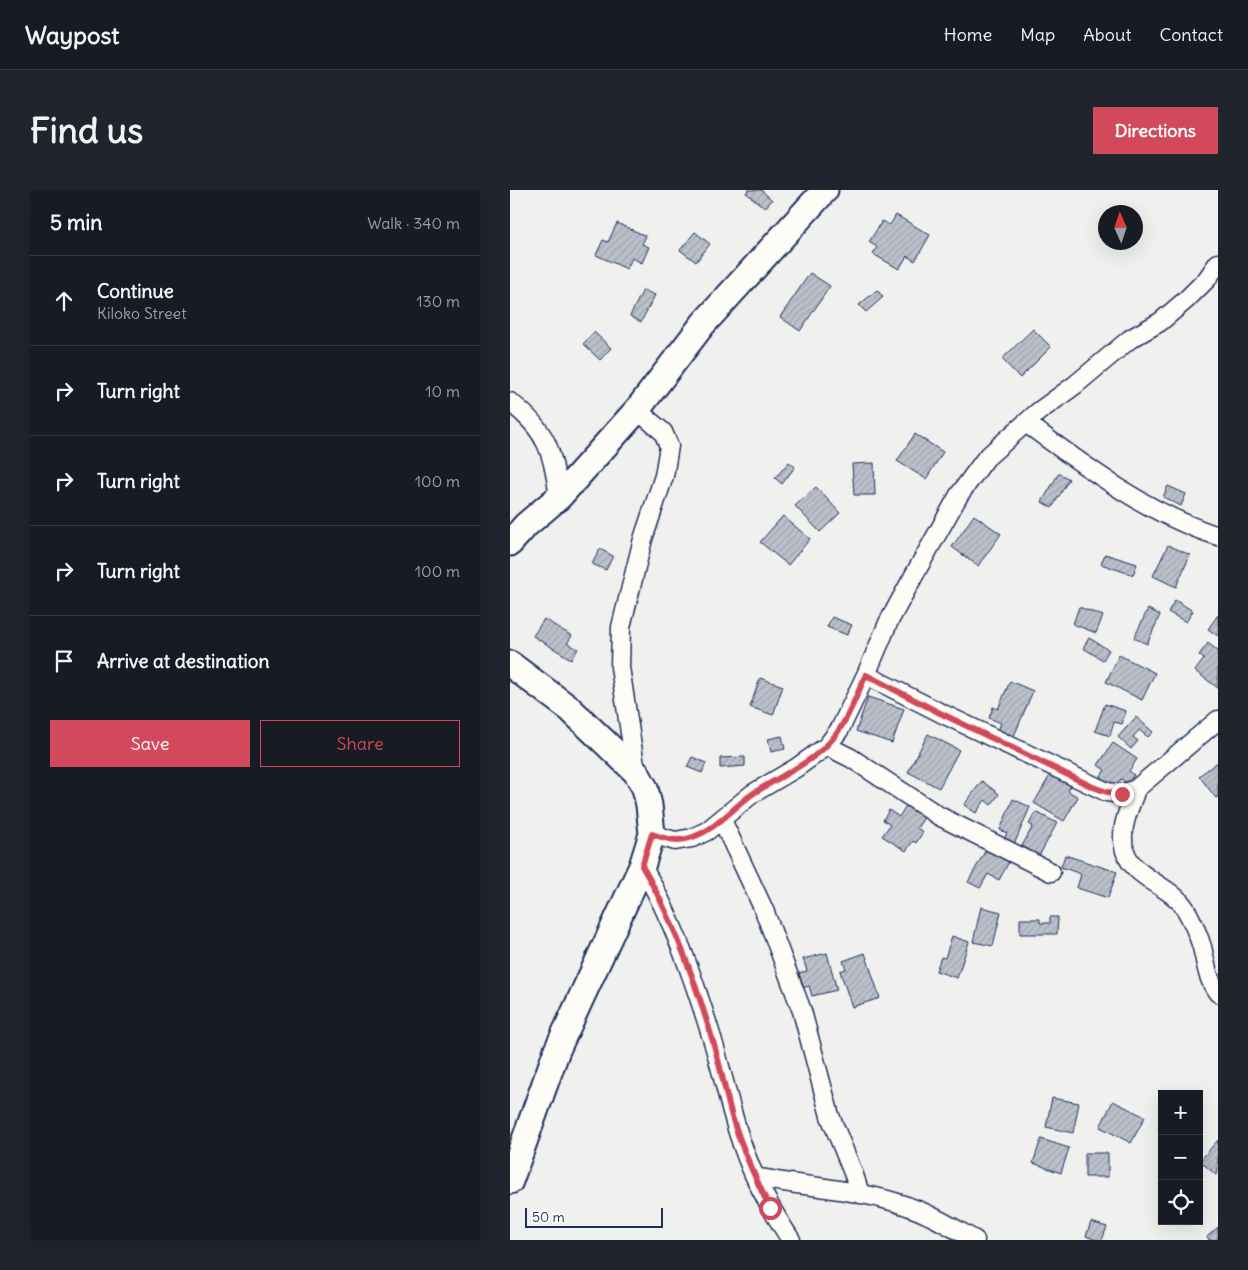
<!DOCTYPE html>
<html lang="en">
<head>
<meta charset="utf-8">
<style>
	:root { --surface:#171b24; --page:#20242c; --text:#f1f3f6; --muted:#9ea1a6; --line:#363941; --accent:#d1495b }
	body { margin:0; font-family:Delius,sans-serif; background:var(--page); color:var(--text) }
	.controls { position:absolute; right:15px; bottom:15px; display:grid; overflow:hidden; border-radius:0px; box-shadow:0 5px 20px #0002 }
	.controls button { width:45px; height:45px; display:grid; place-items:center; padding:0; border:0; border-bottom:1px solid var(--line); background:var(--surface); color:var(--text); font:25px sans-serif }
	.compass { position:absolute; left:588px; top:15px; width:45px; height:45px; border-radius:50%; background:var(--surface); box-shadow:0 5px 20px #0002; rotate:357deg }
	.scale { position:absolute; left:15px; bottom:12px; width:138px; box-sizing:border-box; padding-left:5px; border:2px solid #1b2f5e; border-top:0; font-size:14px; line-height:18px; white-space:nowrap; color:#1b2f5e; -webkit-text-stroke:4px #fdfcf7; paint-order:stroke }
	.stop { position:absolute; width:15px; height:15px; margin:-11px; border:4px solid #d1495b; border-radius:50%; background:#fff }
	.stop.end { background:#d1495b; border-color:#fff; box-shadow:0 1px 5px #0008 }
	.list { margin:0; padding:0; list-style:none }
	h2 { display:flex; justify-content:space-between; align-items:center; height:65px; margin:0; padding:0 20px; font-size:21px }
	h2 small { font-size:16px; font-weight:400; color:var(--muted) }
	.list li { display:grid; grid-template-columns:32px 1fr auto; gap:15px; align-items:center; box-sizing:border-box; height:90px; padding:0 20px; border-top:1px solid var(--line) }
	.list b { display:block; font-size:19px; white-space:nowrap }
	.list p { margin:0; font-size:16px; white-space:nowrap; color:var(--muted) }
	.list em { font-size:16px; font-style:normal; color:var(--muted) }
	.actions { display:flex; gap:10px; padding:15px 20px }
	.actions a { flex:1; padding:11px 0; border:1px solid var(--accent); border-radius:0px; text-align:center; font-size:18px; color:var(--accent) }
	.actions .main { background:var(--accent); color:#fff }
	.icon { flex:none; width:28px; height:28px; fill:none; stroke:currentColor; stroke-width:2; stroke-linecap:round; stroke-linejoin:round }
	.map { position:relative; flex:none; width:708px; height:1050px; overflow:hidden; border-radius:0px }
	header { display:flex; align-items:center; gap:30px; box-sizing:border-box; height:70px; padding:0 25px; background:var(--surface); border-bottom:1px solid var(--line) }
	header strong { font-size:24px }
	nav { display:flex; gap:28px; margin-inline-start:auto; font-size:18px }
	.intro { display:flex; align-items:center; justify-content:space-between; box-sizing:border-box; height:120px; padding:0 30px }
	h1 { margin:0; font-size:35px }
	.button { padding:12px 22px; border-radius:0px; background:var(--accent); color:#fff; font-size:18px; font-weight:700 }
	main { display:flex; gap:30px; padding:0 30px }
	aside { flex:1; background:var(--surface); border-radius:0px; box-shadow:0 5px 20px #0002 }
	.map>svg:first-child { display:block }
	.building { fill:url(#building-hatch); stroke:#1b2f5e }
	.lines { fill:none; stroke-linecap:round; stroke-linejoin:round }
	.minor-casing { stroke:#1b2f5e; stroke-width:21 }
	.secondary-casing { stroke:#1b2f5e; stroke-width:29 }
	.minor { stroke:#fdfcf7; stroke-width:18 }
	.secondary { stroke:#fdfcf7; stroke-width:25 }
	.route { stroke:#d1495b; stroke-width:6 }
</style>
</head>
<body>
<header>
<strong>Waypost</strong>
<nav><a>Home</a><a>Map</a><a>About</a><a>Contact</a></nav>
</header>
<div class="intro"><h1>Find us</h1><a class="button">Directions</a></div>
<main>
<aside>
<h2>5 min<small>Walk · 340 m</small></h2>
<ul class="list">
<li><svg class="icon" aria-label="ahead" viewBox="0 0 24 24"><path d="M12 20V5M6 11l6-6 6 6"/></svg><div><b>Continue</b><p>Kiloko Street</p></div><em>130 m</em></li>
<li><svg class="icon" aria-label="right" viewBox="0 0 24 24"><path d="M7 20v-9h11M14 6l5 5-5 5"/></svg><div><b>Turn right</b></div><em>10 m</em></li>
<li><svg class="icon" aria-label="right" viewBox="0 0 24 24"><path d="M7 20v-9h11M14 6l5 5-5 5"/></svg><div><b>Turn right</b></div><em>100 m</em></li>
<li><svg class="icon" aria-label="right" viewBox="0 0 24 24"><path d="M7 20v-9h11M14 6l5 5-5 5"/></svg><div><b>Turn right</b></div><em>100 m</em></li>
<li><svg class="icon" aria-label="arrive" viewBox="0 0 24 24"><path d="M6 21V4h12l-3 4 3 4H6"/></svg><div><b>Arrive at destination</b></div></li>
</ul>
<div class="actions"><a class="main">Save</a><a>Share</a></div>
</aside>
<div class="map">
<svg width="708" height="1050" viewBox="0 0 708 1050">
	<defs>
		<pattern id="building-hatch" width="6" height="6" patternUnits="userSpaceOnUse" patternTransform="scale(1.25)"><rect width="6" height="6" fill="#bbc0ca"/><path d="M-1 1l2-2M0 6l6-6M5 7l2-2" fill="none" stroke="#a0a5b0"/></pattern>
	</defs>
	<rect width="100%" height="100%" fill="#f0f0ee"/>
	<filter id="ink" filterUnits="userSpaceOnUse"><feTurbulence type="fractalNoise" baseFrequency=".02" numOctaves="2"/><feDisplacementMap in="SourceGraphic" scale="10" xChannelSelector="R" yChannelSelector="G"/><feConvolveMatrix kernelMatrix="1 2 1 2 8 2 1 2 1" color-interpolation-filters="sRGB"/></filter>
	<g filter="url(#ink)">
		<path class="building" d="M238,0h13l11,10 -7,8 -19,-15z
			M386,25l34,20 -15,26 -8,-5 -8,13 -26,-15 4,-7 -8,-5 13,-21 8,4z
			M107,33l29,13 -4,8 7,3 -7,16 -10,-5 -5,11 -31,-14 7,-15 5,2z
			M185,42l15,12 -14,18 -16,-12z
			M300,83l20,13 -30,45 -20,-14z
			M133,100l12,5 -14,27 -11,-6z
			M367,100l6,7 -17,15 -7,-7z
			M523,139l18,18 -31,31 -18,-19z
			M84,142l17,16 -11,12 -17,-16z
			M405,244l28,18 -17,27 -29,-18z
			M279,272l6,5 -13,17 -7,-6z
			M364,273l1,32h-21l-2,-31z
			M549,283l10,6 -17,29 -10,-6z
			M658,296l18,8 -5,12 -18,-9z
			M306,297l24,26 -20,19 -25,-26z
			M464,325l27,19 -23,32 -26,-19z
			M273,326l27,23 -22,26 -28,-23z
			M658,355l22,10 -14,32 -23,-11z
			M90,359l13,7 -7,14 -14,-6z
			M595,364l32,10 -4,11 -32,-11z
			M665,410l18,11 -7,11 -18,-10z
			M569,417l24,9 -7,17 -23,-9z
			M638,419l12,6 -13,29 -13,-6z
			M708,425v21l-10,-7z
			M322,427l20,8 -5,10 -20,-8z
			M34,429l28,17 -5,7 11,6 -7,10 -38,-23z
			M579,448l20,12 -6,10 -20,-12z
			M698,453l10,8v37l-23,-17 9,-12 -5,-4z
			M609,465l36,18 -13,27 -36,-18z
			M250,488l23,8 -10,29 -23,-8z
			M500,491l23,10 -19,45 -16,-6 3,-7 -12,-5 4,-11 5,2z
			M358,507l36,12 -12,34 -36,-12z
			M595,514l21,7 -4,13 -8,-2 -4,14 -15,-5z
			M626,527l17,15 -5,5 -9,-7 -6,7 5,4 -7,8 -13,-12z
			M418,544l31,16 -20,38 -31,-16z
			M272,546l3,13 -14,3 -3,-13z
			M603,553l24,16 -8,12 5,4 -6,9 -7,-5 -6,8 -15,-10 5,-7 -7,-5z
			M182,567l14,6 -4,10 -15,-6z
			M235,567v9l-25,2v-10z
			M708,572v35l-2,1 -17,-22z
			M542,582l20,12 -4,7 10,6 -14,24 -30,-18z
			M472,591l17,13 -8,11 -6,-5 -9,13 -12,-8z
			M503,609l17,8 -17,40 -10,-5 4,-9 -7,-3z
			M397,614l18,12 -8,12 6,4 -7,11 -3,-2 -7,10 -24,-15 8,-11 -7,-5 6,-10 10,7z
			M526,622l21,11 -18,33 -17,-10 11,-20 -4,-2z
			M477,658l23,12 -11,20 -11,-6 -8,14 -12,-6z
			M555,665l52,17 -9,26 -31,-10 4,-14 -20,-7z
			M471,717l20,5 -8,34 -20,-4z
			M540,727h8l-1,17h-37v-15h20v4h10z
			M442,746l17,6 -12,36 -21,-7 5,-14 4,1z
			M317,763l10,37 -25,6 -3,-10 -6,2 -4,-15 8,-2 -4,-12z
			M355,763l15,45 -28,9 -12,-36 6,-2 -3,-8z
			M542,908l27,5 -6,30 -27,-6z
			M603,911l32,16 -14,26 -31,-16z
			M531,949l28,9 -8,25 -28,-10z
			M708,950v32l-2,3 -16,-14z
			M575,963h23v24h-23z
			M581,1032l16,5 -5,13h-6l-10,-4z
			M708,1037v13h-9l-2,-3z"/>
		<g class="lines">
			<g class="minor-casing">
				<path id="minor" d="M0,212c38,29 42,49 49,95
					M516,233c60,44 120,90 192,113
					M356,485l75,38 166,79 15,2 14,-5 82,-69
					M317,556l24,12 88,58 112,56
					M126,582l-16,-105 1,-40 22,-88 21,-63 5,-30 -6,-14 -26,-22
					M626,599c-6,19 -18,41 -11,62 9,28 45,34 60,57 7,12 13,26 17,39 4,16 5,32 16,46
					M212,630l42,90 38,101 28,105 24,59 6,19
					M142,644l23,7 17,-3 15,-7 45,-37 44,-26 31,-22 13,-17 26,-54 22,-52 30,-55 41,-73 27,-37 52,-46 37,-27 55,-46 30,-17 26,-22 21,-21 11,-16
					M132,676c31,53 51,111 69,169 15,48 23,97 44,142 10,22 23,43 36,63
					M245,987c54,11 113,12 165,34 19,8 37,19 55,29"/>
			</g>
			<g class="secondary-casing">
				<path id="secondary" d="M0,353l16,-18 33,-28 78,-87 66,-86 122,-134
					M0,474l60,45 66,63 9,16 4,17 3,29 -10,32 -85,184 -47,131"/>
			</g>
			<use href="#minor" class="minor"/>
			<use href="#secondary" class="secondary"/>
		</g>
	</g>
	<g class="lines" filter="url(#ink)">
		<path class="route" d="M260,1018c-14,-28 -27,-57 -37,-88 -8,-28 -13,-57 -22,-85 -17,-58 -38,-117 -69,-169l10,-32c14,5 26,9 41,3 23,-8 39,-28 58,-42 23,-16 57,-30 76,-50 19,-19 28,-47 39,-70l74,38 153,74 14,5 15,2"/>
	</g>
</svg>
<div class="controls">
<button>+</button>
<button>−</button>
<button><svg class="icon" aria-label="locate" viewBox="0 0 24 24"><circle cx="12" cy="12" r="6"/><path d="M12 2v4M12 18v4M2 12h4M18 12h4"/></svg></button>
</div>
<svg class="compass" viewBox="-18 -18 36 36"><path d="M0-13l5 13h-10z" fill="#e53935"/><path d="M0 13l5-13h-10z" fill="#9ea1a6"/></svg>
<div class="scale">50 m</div>
<div class="stop" style="left:260px;top:1018px"></div>
<div class="stop end" style="left:612px;top:604px"></div>
</div>
</main>
</body>
</html>
